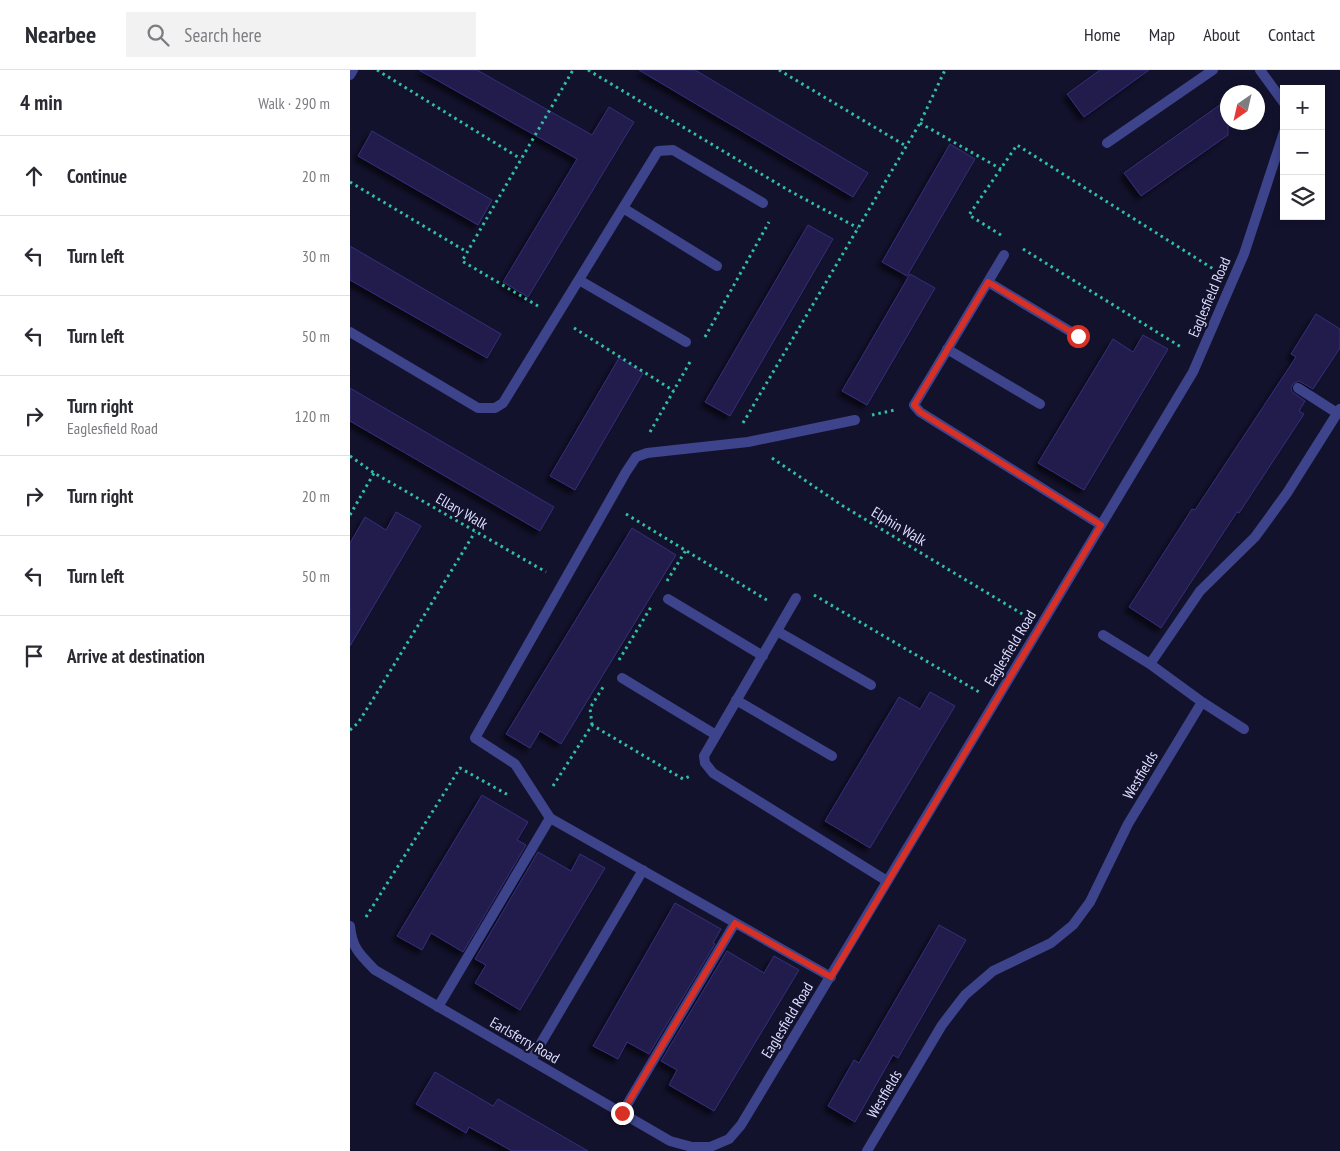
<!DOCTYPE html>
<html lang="en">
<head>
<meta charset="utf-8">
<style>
	:root { --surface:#fff; --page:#f2f2f3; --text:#2b2b33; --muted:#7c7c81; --line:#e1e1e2 }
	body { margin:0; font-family:"PT Sans Narrow",sans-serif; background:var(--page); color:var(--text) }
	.controls { position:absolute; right:15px; top:15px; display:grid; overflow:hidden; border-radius:0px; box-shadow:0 2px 8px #0003 }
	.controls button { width:45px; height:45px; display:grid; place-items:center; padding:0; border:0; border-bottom:1px solid var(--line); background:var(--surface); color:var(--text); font:25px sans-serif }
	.compass { position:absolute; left:870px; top:15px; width:45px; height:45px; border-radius:50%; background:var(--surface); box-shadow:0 2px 8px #0003; rotate:214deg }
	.stop { position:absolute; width:15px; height:15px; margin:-11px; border:4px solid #d93025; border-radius:50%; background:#fff }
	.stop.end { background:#d93025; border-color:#fff; box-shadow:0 1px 5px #0008 }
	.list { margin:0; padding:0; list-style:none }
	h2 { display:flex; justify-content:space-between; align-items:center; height:65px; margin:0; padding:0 20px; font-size:21px }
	h2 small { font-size:16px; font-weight:400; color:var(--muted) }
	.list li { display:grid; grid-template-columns:32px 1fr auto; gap:15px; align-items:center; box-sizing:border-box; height:80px; padding:0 20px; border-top:1px solid var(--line) }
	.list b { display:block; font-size:19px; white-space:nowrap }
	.list p { margin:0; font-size:16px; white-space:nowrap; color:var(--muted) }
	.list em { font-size:16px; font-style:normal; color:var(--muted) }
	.icon { flex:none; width:28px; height:28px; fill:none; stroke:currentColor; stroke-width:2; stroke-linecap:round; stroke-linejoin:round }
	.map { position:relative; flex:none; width:990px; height:1081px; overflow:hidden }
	header { display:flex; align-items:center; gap:30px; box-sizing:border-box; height:70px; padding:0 25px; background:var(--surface); border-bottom:1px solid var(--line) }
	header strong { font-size:24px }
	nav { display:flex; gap:28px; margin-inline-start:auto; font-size:18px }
	.search { width:350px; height:45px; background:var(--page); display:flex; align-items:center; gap:12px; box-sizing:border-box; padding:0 18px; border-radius:0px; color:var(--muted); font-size:19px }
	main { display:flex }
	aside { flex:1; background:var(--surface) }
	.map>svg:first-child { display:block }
	.building { fill:#211d4e; stroke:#342f7a; filter:url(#shadow) }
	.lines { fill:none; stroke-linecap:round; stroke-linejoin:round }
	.path { stroke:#30c0a4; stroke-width:3; stroke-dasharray:2.5 4; stroke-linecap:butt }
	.service { stroke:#3d448c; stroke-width:10 }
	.minor { stroke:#3d448c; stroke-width:10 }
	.route { stroke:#d93025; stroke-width:6 }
	.labels { text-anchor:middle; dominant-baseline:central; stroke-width:4.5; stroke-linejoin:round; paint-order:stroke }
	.street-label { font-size:15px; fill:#dedeff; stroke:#13122d }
</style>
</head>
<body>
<header>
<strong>Nearbee</strong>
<div class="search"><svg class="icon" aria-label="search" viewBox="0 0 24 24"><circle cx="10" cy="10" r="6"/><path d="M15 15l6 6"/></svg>Search here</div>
<nav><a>Home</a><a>Map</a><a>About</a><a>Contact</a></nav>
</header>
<main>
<aside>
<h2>4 min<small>Walk · 290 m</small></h2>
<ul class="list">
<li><svg class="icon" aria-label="ahead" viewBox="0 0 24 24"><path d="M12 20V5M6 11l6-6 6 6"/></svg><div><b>Continue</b></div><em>20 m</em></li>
<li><svg class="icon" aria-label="left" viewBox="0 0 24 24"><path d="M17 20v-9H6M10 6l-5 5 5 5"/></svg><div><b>Turn left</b></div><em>30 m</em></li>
<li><svg class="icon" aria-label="left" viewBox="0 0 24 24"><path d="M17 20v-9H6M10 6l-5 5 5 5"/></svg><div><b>Turn left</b></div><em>50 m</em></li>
<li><svg class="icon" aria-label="right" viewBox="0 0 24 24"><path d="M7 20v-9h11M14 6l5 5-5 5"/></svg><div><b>Turn right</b><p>Eaglesfield Road</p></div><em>120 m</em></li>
<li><svg class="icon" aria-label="right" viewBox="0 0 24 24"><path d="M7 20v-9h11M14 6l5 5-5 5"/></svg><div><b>Turn right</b></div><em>20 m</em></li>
<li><svg class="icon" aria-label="left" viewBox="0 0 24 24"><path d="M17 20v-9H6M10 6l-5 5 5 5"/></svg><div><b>Turn left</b></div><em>50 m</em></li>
<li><svg class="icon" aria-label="arrive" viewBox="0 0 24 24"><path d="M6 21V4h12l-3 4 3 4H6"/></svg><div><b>Arrive at destination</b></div></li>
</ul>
</aside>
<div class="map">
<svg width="990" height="1081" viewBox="0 0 990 1081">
	<defs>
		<filter id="shadow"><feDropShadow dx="-4.5" dy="4.5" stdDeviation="2.5" flood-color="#0009"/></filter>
	</defs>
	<rect width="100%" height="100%" fill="#13122d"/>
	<path class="building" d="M69,0h58l115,65 17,-28 25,15 -106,175 -25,-15 74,-123z
		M289,0h56l173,103 -15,24z
		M750,0h49l-65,47 -17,-23z
		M878,29v36l-87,61 -17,-23z
		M22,61l120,69 -14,25 -120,-69z
		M600,74l25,15 -68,117 -25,-14z
		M458,155l25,14 -103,177 -25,-14z
		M0,176l151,88 -14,24 -137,-78z
		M560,204l25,14 -68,117 -25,-14z
		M966,244l24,15v19l-27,41 -14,-8 -6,3 -2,4 1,4 13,9 -6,10 5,3 -65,99 -2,-1 -76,116 -32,-21 63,-98 3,1 101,-153 -5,-3z
		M793,265l25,14 -84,141 -46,-27 75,-124 20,13z
		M269,288l24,15 -68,117 -25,-14z
		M0,318l204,119 -14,24 -190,-110z
		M46,442l25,14 -71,120v-103l15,-26 21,13z
		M282,458l44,27 -115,189 -21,-13 -10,17 -24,-14z
		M580,622l25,14 -85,142 -45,-27 74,-124 21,12z
		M132,725l46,27 -11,18 9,5 -63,107 -32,-19 -9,17 -25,-14z
		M188,782l33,19 9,-17 25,14 -85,142 -45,-27 11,-18 -11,-6z
		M325,833l46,26 -8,14 2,1 -66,110 -22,-12 -9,17 -25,-13z
		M589,855l27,15 -68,118 -5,-3 -38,67 -27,-16 26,-46 5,3z
		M377,881l37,22 10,-17 25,14 -85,141 -45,-26 8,-15 -16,-9z
		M85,1002l58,34 5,-7 90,52h-76l-43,-24 -3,6 -50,-29z"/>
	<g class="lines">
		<path class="path" d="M27,0l144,89
			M238,0l200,120 70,38
			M429,0l127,76
			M570,53l81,46
			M0,112l117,70
			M651,165l-32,-20 48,-70 198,125
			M673,179l158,98
			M188,236l-76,-45 111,-191
			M224,258l100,63
			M355,267l64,-115
			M522,345l23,-5
			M393,353l177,-300 25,-53
			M300,362l40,-70
			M0,386l24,17 172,99
			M422,388l71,48 181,109
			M276,444l144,88
			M0,445l24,-42
			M317,511l19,-31
			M464,525l165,97
			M269,590l32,-53
			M242,655l-2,-17 15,-24
			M0,660l8,-7 17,-27 100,-164
			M203,716l39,-61 91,54 7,-3
			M16,847l94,-149 50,28"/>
		<path class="service" d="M757,73l106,-73
			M273,138l94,58
			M654,185l-90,150 6,7 181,113
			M229,210l107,62
			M638,212l90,54
			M0,262l128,76h17l8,-5 155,-252 15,-1 90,53
			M597,279l93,55
			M446,528l-92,158 1,7 8,10 174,108
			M318,529l95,57
			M427,561l94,54
			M272,608l94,57
			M386,630l96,56
			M481,907l-281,-159 -35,-54 -40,-26 151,-266 10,-15 11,-4 101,-11 107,-22
			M88,937l112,-189
			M181,990l112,-190
			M272,1043l113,-190"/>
		<path class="minor" d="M910,0l24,33
			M0,5l3,-5
			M948,318l39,25
			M753,565l47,29
			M852,632l42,27
			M0,856c2,22 10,29 25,44l295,171 22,6h18l19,-8 12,-14 452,-753 51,-118 40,-122
			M517,1081l75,-126 23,-30 28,-24 58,-28 22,-18 17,-23 38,-78 74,-122 -52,-38 50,-73 55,-54 32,-44 53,-84"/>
	</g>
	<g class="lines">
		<path class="route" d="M272,1043l113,-190 96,54 270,-452 -181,-113 -6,-7 74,-123 90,54"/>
	</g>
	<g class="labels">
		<g class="street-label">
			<text transform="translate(859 227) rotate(-67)">Eaglesfield Road</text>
			<text transform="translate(112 441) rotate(30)">Ellary Walk</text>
			<text transform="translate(549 456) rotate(31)">Elphin Walk</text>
			<text transform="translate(660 578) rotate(-59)">Eaglesfield Road</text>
			<text transform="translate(790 705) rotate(-59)">Westfields</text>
			<text transform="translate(437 950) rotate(-59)">Eaglesfield Road</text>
			<text transform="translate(175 970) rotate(30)">Earlsferry Road</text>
			<text transform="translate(534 1024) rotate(-59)">Westfields</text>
		</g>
	</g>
</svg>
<div class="controls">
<button>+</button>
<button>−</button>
<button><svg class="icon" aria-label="layers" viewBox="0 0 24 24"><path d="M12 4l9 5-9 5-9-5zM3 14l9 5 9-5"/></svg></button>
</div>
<svg class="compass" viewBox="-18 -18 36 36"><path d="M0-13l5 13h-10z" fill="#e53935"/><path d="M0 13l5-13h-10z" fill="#7c7c81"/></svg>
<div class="stop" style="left:728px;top:266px"></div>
<div class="stop end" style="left:272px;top:1043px"></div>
</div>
</main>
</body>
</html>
